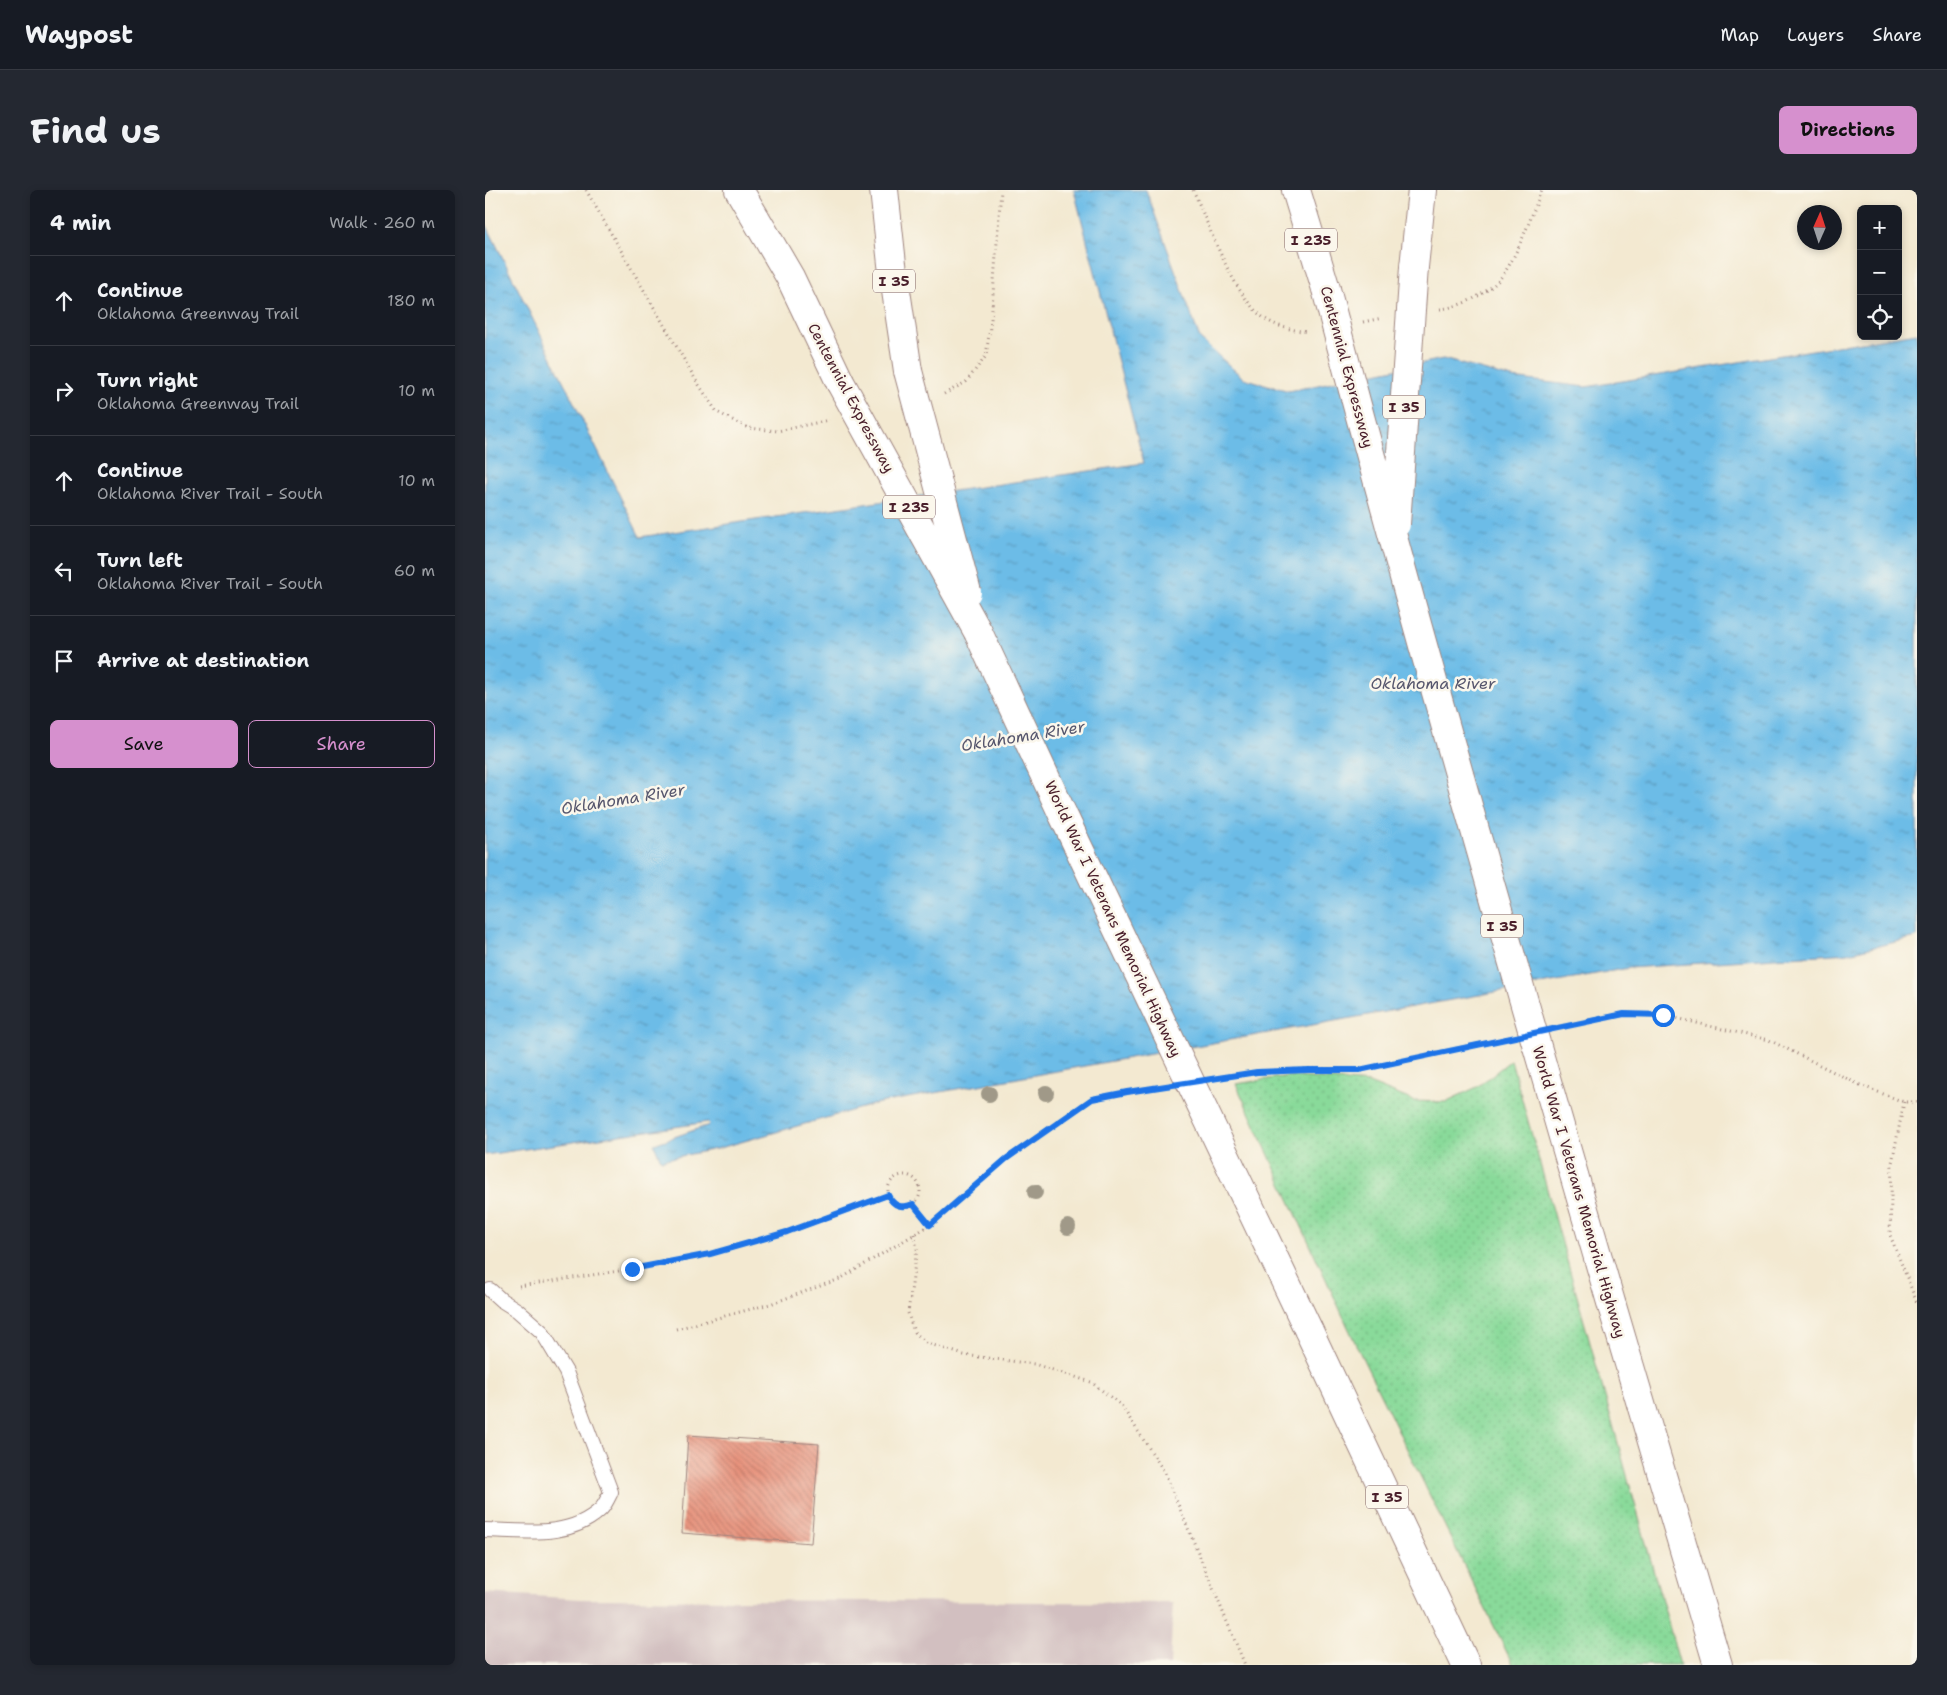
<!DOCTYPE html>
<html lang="en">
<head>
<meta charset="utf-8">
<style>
	:root { --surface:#171b24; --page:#242831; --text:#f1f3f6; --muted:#9ea1a6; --line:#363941; --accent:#d690ce }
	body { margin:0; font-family:"Shantell Sans",sans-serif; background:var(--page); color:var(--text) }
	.controls { position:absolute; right:15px; top:15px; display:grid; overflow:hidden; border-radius:8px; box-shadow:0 2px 8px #0003 }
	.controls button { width:45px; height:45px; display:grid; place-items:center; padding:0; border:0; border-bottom:1px solid var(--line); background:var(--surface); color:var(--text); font:25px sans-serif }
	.compass { position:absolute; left:1312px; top:15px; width:45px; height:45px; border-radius:50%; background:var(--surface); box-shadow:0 2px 8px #0003; rotate:3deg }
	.stop { position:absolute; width:15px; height:15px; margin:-11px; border:4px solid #1a73e8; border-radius:50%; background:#fff }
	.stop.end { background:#1a73e8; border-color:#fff; box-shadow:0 1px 5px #0008 }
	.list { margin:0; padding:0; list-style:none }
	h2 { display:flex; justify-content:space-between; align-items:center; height:65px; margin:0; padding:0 20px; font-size:21px }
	h2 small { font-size:16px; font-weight:400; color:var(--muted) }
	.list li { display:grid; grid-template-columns:32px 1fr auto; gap:15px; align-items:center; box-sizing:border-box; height:90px; padding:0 20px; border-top:1px solid var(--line) }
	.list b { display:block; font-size:19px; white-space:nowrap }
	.list p { margin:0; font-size:16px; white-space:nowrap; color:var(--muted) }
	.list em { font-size:16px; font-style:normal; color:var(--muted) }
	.actions { display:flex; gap:10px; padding:15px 20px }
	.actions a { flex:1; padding:11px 0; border:1px solid var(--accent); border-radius:8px; text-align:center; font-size:18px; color:var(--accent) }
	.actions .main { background:var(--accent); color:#111 }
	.icon { flex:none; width:28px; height:28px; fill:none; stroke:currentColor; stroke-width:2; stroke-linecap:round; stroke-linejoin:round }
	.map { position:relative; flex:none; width:1432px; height:1475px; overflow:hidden; border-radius:8px }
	header { display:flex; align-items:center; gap:30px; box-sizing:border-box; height:70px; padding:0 25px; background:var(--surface); border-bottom:1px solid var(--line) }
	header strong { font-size:24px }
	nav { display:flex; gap:28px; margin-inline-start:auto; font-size:18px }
	.intro { display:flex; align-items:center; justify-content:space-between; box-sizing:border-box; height:120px; padding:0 30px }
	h1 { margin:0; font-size:35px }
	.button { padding:12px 22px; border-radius:8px; background:var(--accent); color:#111; font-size:18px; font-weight:700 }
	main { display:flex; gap:30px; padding:0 30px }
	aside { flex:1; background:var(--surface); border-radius:8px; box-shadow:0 2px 8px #0003 }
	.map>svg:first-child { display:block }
	.industrial { fill:#d2bfc0 }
	.grass { fill:url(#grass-dots); stroke:#6a7c62 }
	.water { fill:url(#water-ripples); stroke:#5b6e89 }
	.building { fill:url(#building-back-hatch) }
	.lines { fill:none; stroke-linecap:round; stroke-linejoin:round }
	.service-casing { stroke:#9e847e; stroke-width:16 }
	.motorway-casing { stroke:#9e847e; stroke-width:30 }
	.path { stroke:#9e847e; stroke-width:3; stroke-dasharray:1 4; stroke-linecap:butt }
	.service { stroke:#fff; stroke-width:14 }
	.motorway { stroke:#fff; stroke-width:28 }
	.motorway-bridge-casing { stroke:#9e847e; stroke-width:30; stroke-linecap:butt }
	.motorway-bridge { stroke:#fff; stroke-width:28 }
	.tree { fill:#a09988 }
	.route { stroke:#1a73e8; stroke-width:6 }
	.labels { text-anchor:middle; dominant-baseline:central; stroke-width:5; stroke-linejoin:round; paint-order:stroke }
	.shield { fill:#fbf7ec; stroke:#7f6065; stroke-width:1 }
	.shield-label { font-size:14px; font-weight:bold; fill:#4a1f2b }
	.street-label { font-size:15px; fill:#4a1f2b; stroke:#fbf7ec }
	.water-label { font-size:16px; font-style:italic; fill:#56566d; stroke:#fbf7ec }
</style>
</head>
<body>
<header>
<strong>Waypost</strong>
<nav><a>Map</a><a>Layers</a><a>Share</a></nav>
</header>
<div class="intro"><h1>Find us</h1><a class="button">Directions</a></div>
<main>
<aside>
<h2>4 min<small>Walk · 260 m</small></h2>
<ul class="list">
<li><svg class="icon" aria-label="ahead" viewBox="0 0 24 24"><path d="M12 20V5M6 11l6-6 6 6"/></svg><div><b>Continue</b><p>Oklahoma Greenway Trail</p></div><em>180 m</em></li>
<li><svg class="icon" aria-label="right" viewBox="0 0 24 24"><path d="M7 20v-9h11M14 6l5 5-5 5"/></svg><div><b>Turn right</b><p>Oklahoma Greenway Trail</p></div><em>10 m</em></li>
<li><svg class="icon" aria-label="ahead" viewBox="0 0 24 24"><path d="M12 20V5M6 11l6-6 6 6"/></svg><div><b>Continue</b><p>Oklahoma River Trail - South</p></div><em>10 m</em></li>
<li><svg class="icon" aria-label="left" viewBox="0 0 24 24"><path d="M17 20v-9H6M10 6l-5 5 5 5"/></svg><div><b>Turn left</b><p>Oklahoma River Trail - South</p></div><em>60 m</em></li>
<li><svg class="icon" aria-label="arrive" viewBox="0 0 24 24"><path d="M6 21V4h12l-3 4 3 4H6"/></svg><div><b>Arrive at destination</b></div></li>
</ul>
<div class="actions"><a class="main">Save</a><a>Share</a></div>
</aside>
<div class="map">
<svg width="1432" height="1475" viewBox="0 0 1432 1475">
	<defs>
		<pattern id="grass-dots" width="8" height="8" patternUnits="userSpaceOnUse" patternTransform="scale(1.25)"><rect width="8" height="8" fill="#89da9a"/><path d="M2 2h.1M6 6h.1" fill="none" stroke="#78bb85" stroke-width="1.8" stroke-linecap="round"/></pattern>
		<pattern id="water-ripples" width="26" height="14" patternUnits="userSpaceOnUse" patternTransform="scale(1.25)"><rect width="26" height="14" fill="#6cbce7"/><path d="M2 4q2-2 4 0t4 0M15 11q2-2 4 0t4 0" fill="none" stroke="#5b98bb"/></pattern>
		<pattern id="building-back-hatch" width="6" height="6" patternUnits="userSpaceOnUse" patternTransform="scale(1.25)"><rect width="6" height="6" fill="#e7927c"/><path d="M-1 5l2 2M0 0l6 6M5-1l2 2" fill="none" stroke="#bd7766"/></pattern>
	</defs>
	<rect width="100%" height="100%" fill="#fbf7ec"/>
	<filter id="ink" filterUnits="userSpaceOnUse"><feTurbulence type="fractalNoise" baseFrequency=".02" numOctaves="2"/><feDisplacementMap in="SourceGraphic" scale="10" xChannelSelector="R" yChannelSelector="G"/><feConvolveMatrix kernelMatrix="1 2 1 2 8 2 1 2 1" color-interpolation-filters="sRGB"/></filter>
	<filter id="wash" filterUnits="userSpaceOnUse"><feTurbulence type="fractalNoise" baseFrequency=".0096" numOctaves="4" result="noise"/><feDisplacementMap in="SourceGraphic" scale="20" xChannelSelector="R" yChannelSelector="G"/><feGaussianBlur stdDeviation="1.12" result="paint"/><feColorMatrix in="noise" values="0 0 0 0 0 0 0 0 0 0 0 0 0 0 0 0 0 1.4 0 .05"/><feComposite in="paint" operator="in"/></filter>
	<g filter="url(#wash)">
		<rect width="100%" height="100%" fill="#f3e9d1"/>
		<path class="industrial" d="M0,1403l96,6 592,4 -3,62h-685z"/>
		<path class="grass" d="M1026,870l169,605h-167l-154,-314 -123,-267 52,-8 81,7 45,18 31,1 32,-15z"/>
		<path class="water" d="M589,0h72l54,149 43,39 46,13 154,-32 69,19 74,9 331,-54v604l-69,16 -219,15 -750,135 -163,46 -55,11 -7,-16 55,-19 -1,-3 -223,33v-933l155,315 504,-74z"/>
		<g id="blocks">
			<path class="building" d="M203,1245l131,9 -8,99 -129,-10z"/>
		</g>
	</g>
	<g filter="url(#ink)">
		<use href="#blocks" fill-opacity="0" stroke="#9e847e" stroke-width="1"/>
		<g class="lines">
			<g class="service-casing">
				<path id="service" d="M0,1340c39,1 85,9 116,-21 4,-4 7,-11 10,-17l-45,-120 -24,-40 -25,-22 -16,-10 -11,-10"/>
			</g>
			<g class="motorway-casing">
				<path id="motorway" d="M254,0l51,87 50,105
					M399,0l8,74 16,107
					M811,0l30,99
					M929,77l8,-77
					M493,442l85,183
					M1127,1116l106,359
					M823,1139l158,336"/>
			</g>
			<path class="path" d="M101,0l111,192 20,30 31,16 30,3 51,-11
				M708,0c16,35 42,111 74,130 13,8 27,10 41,12
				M955,119c20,-2 43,-13 58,-28 18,-20 33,-65 44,-91
				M878,132l19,-4
				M459,204l22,-12 20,-26 5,-36 10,-130
				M1074,837l65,-13 39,1 106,25 91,45 44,17h13
				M734,888l38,-6 53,-3 48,1 149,-32
				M1419,912l-12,61 -2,72 27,68
				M403 1001a16 16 0 1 1 32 0a16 16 0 1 1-32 0Z
				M428,1014l17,21 76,-66 86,-60 69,-13
				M429,1044l3,15 -9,64 6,19 13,11 37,12 70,9 57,18 30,23 44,68 80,192
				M34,1096l113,-17 78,-15 77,-22 101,-37
				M191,1139l94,-25 70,-25 90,-54"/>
			<use href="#service" class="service"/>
			<use href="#motorway" class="motorway"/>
			<g class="motorway-bridge-casing">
				<path id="motorway-bridge" d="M841,99c90,341 188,679 286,1017
					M423,181l59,221
					M355,192l138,250
					M911,334l18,-257
					M578,625l245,514"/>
			</g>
			<use href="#motorway-bridge" class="motorway-bridge"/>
		</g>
		<g class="tree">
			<circle cx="561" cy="903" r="8"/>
			<circle cx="504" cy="904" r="8"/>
			<circle cx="550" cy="1002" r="8"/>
			<circle cx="583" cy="1037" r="8"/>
		</g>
	</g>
	<g class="lines" filter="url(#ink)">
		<path class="route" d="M147,1079l78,-15 77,-22 101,-37c5,11 14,14 25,9l17,21 76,-66 86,-60 35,-7 130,-20 52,-2h50l265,-56 39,1"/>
	</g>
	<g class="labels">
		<g class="shield">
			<rect x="800" y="38.5" width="52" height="23" rx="4"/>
			<rect x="388" y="79.5" width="42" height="23" rx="4"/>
			<rect x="898" y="205.5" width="42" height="23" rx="4"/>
			<rect x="398" y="305.5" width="52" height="23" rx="4"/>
			<rect x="996" y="724.5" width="42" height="23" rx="4"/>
			<rect x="881" y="1295.5" width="42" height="23" rx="4"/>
		</g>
		<g class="shield-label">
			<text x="826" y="50">I 235</text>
			<text x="409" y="91">I 35</text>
			<text x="919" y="217">I 35</text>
			<text x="424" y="317">I 235</text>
			<text x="1017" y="736">I 35</text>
			<text x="902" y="1307">I 35</text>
		</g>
		<g class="street-label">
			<text transform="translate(862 177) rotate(75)">Centennial Expressway</text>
			<text transform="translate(366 208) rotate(62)">Centennial Expressway</text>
			<text transform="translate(628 729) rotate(65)">World War I Veterans Memorial Highway</text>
			<text transform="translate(1094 1002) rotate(74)">World War I Veterans Memorial Highway</text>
		</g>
		<g class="water-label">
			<text x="948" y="493">Oklahoma River</text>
			<text transform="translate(538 546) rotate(-9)">Oklahoma River</text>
			<text transform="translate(138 609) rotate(-9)">Oklahoma River</text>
		</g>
	</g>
</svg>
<div class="controls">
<button>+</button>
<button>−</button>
<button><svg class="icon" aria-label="locate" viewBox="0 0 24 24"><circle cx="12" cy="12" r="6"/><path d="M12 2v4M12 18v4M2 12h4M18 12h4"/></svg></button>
</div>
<svg class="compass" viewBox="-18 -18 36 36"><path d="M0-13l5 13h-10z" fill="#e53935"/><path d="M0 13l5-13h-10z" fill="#9ea1a6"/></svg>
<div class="stop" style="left:1178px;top:825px"></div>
<div class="stop end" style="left:147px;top:1079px"></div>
</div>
</main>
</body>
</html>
